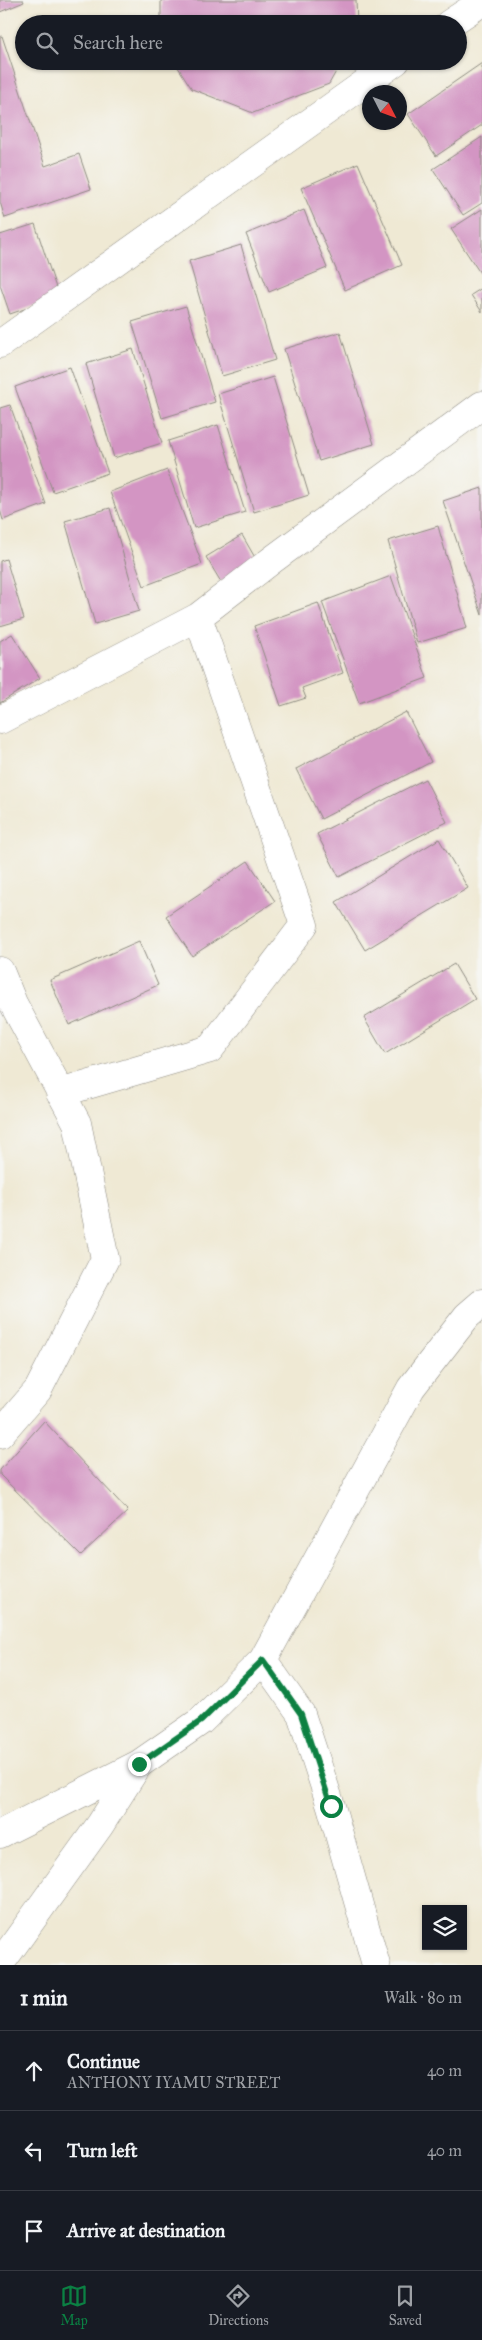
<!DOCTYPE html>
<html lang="en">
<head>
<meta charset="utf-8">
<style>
	:root { --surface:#171b24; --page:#242831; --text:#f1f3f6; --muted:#9ea1a6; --line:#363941; --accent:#0b8043 }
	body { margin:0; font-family:"IM FELL Great Primer",serif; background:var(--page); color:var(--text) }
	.controls { position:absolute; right:15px; bottom:15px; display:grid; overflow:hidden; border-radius:0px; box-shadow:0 1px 4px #0004 }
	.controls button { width:45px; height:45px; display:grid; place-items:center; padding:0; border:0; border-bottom:1px solid var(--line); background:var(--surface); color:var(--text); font:25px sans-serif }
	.compass { position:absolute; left:362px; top:85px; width:45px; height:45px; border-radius:50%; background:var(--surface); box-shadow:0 1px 4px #0004; rotate:132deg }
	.stop { position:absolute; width:15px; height:15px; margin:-11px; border:4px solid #0b8043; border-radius:50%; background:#fff }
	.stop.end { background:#0b8043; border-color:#fff; box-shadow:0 1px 5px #0008 }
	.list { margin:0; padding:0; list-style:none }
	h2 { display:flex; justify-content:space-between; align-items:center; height:65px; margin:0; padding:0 20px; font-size:21px }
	h2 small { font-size:16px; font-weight:400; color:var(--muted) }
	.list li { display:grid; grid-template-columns:32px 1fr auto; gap:15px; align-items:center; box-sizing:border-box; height:80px; padding:0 20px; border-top:1px solid var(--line) }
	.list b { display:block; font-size:19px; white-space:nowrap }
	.list p { margin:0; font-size:16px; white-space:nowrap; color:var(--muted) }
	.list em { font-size:16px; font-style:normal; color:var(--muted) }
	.icon { flex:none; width:28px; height:28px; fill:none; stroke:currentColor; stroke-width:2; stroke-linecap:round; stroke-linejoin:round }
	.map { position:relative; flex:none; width:482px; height:1965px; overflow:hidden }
	.search { position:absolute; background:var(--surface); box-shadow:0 1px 4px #0004; left:15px; right:15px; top:15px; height:55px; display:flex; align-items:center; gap:12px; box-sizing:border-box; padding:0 18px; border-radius:28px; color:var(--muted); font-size:19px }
	.sheet { height:305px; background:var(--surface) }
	nav { display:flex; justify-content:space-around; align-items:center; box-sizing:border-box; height:70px; border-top:1px solid var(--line); background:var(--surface); font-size:14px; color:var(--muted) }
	nav a { display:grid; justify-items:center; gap:2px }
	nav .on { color:var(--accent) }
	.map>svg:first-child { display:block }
	.building { fill:#d395c3 }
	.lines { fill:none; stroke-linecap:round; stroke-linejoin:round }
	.minor-casing { stroke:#8d8a80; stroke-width:29 }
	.minor { stroke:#fff; stroke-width:28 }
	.route { stroke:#0b8043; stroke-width:6 }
</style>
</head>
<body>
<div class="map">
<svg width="482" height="1965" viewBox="0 0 482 1965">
	<rect width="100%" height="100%" fill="#f6f6f2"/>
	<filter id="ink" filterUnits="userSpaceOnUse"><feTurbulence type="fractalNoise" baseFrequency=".02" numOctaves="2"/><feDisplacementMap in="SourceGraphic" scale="10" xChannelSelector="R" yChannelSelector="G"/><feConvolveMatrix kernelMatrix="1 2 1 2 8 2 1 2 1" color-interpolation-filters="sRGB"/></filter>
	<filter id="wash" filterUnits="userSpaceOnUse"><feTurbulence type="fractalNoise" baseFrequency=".0096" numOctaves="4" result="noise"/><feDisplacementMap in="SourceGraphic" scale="20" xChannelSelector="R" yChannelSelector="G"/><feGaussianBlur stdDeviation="1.12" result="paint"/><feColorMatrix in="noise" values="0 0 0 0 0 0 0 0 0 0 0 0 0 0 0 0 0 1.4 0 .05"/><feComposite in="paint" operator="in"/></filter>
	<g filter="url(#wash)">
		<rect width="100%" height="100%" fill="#efe9d4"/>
		<g id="blocks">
			<path class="building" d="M0,0h23l1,2 -24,10z
				M161,0h195l1,24h-196z
				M2,36l43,130 34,-12 12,35 -86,29 -5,-16v-165z
				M174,61h168l-13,23 -76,29 -61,-24z
				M482,63v62l-46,31 -28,-42z
				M482,137v66l-19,12 -30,-46z
				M358,163l44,102 -57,25 -44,-102z
				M482,209v67l-31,-47z
				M304,210l23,58 -58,24 -23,-58z
				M35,224l24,73 -49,17 -10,-29v-50z
				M241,245l34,115 -53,16 -33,-115z
				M482,288v24l-11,-17z
				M186,306l29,96 -53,16 -30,-96z
				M340,332l34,112 -55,17 -35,-112z
				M133,349l29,94 -48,15 -28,-94z
				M70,367l38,106 -55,19 -38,-105z
				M273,377l36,118 -55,17 -36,-118z
				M10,405l36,99 -43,16 -3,-10v-102z
				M218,425l27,87 -51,16 -26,-87z
				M167,470l35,94 -58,22 -34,-94z
				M482,488v127l-39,-114z
				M110,508l29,103 -44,13 -30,-103z
				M438,526l29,102 -50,15 -29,-102z
				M242,535l15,26 -36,21 -15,-25z
				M6,559l18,60 -24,7v-65z
				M391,576l36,102 -68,25 -37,-101z
				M318,603l25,70 -41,15 4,10 -25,8 -27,-80z
				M12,634l28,44 -40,25v-62z
				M406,712l25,50 -110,57 -25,-50z
				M425,779l22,43 -108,55 -22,-43z
				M439,839l29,49 -103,62 -29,-48z
				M248,861l27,40 -83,55 -26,-40z
				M139,941l19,44 -89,40 -19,-45z
				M454,964l21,35 -90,55 -21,-36z
				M44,1421l84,90 -47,44 -81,-80v-5z"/>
		</g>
	</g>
	<g filter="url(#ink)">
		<use href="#blocks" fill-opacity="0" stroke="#8d8a80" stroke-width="1"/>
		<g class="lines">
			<g class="minor-casing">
				<path id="minor" d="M449,24l33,-22
					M0,344l396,-283
					M0,720l198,-103 74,-57 210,-155
					M0,971l13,32 64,120 28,136 -67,131 -38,44
					M60,1093l150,-44 94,-124 -106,-308
					M263,1660l38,54 30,92 45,159
					M0,1834l139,-70 62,-43 62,-61 148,-272 56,-72 15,-13
					M0,1964l100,-139 38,-60"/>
			</g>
			<use href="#minor" class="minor"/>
		</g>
	</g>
	<g class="lines" filter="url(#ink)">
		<path class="route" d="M139,1764l62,-43 62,-61 38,54 30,92"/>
	</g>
</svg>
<div class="controls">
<button><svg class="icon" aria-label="layers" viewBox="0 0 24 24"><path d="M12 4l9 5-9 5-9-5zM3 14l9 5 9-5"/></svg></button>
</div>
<svg class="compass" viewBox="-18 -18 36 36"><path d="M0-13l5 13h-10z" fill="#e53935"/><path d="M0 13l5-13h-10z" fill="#9ea1a6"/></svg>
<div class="stop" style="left:331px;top:1806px"></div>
<div class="stop end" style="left:139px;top:1764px"></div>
<div class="search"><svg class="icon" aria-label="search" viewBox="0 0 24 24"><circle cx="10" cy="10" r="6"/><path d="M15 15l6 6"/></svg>Search here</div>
</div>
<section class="sheet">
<h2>1 min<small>Walk · 80 m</small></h2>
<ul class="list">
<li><svg class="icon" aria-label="ahead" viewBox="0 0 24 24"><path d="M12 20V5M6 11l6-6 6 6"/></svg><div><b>Continue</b><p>ANTHONY IYAMU STREET</p></div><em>40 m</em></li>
<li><svg class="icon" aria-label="left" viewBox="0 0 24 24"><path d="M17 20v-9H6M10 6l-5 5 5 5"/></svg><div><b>Turn left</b></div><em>40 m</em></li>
<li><svg class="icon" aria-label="arrive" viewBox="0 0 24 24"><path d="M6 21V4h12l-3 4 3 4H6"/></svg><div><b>Arrive at destination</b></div></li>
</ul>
</section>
<nav>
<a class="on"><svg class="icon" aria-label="map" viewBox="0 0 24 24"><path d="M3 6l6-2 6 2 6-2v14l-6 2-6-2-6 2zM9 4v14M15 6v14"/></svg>Map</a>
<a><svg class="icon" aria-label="directions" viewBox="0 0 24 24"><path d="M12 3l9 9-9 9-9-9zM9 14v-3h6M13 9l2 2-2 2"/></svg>Directions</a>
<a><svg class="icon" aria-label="saved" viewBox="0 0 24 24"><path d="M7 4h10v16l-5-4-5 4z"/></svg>Saved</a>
</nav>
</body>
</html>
